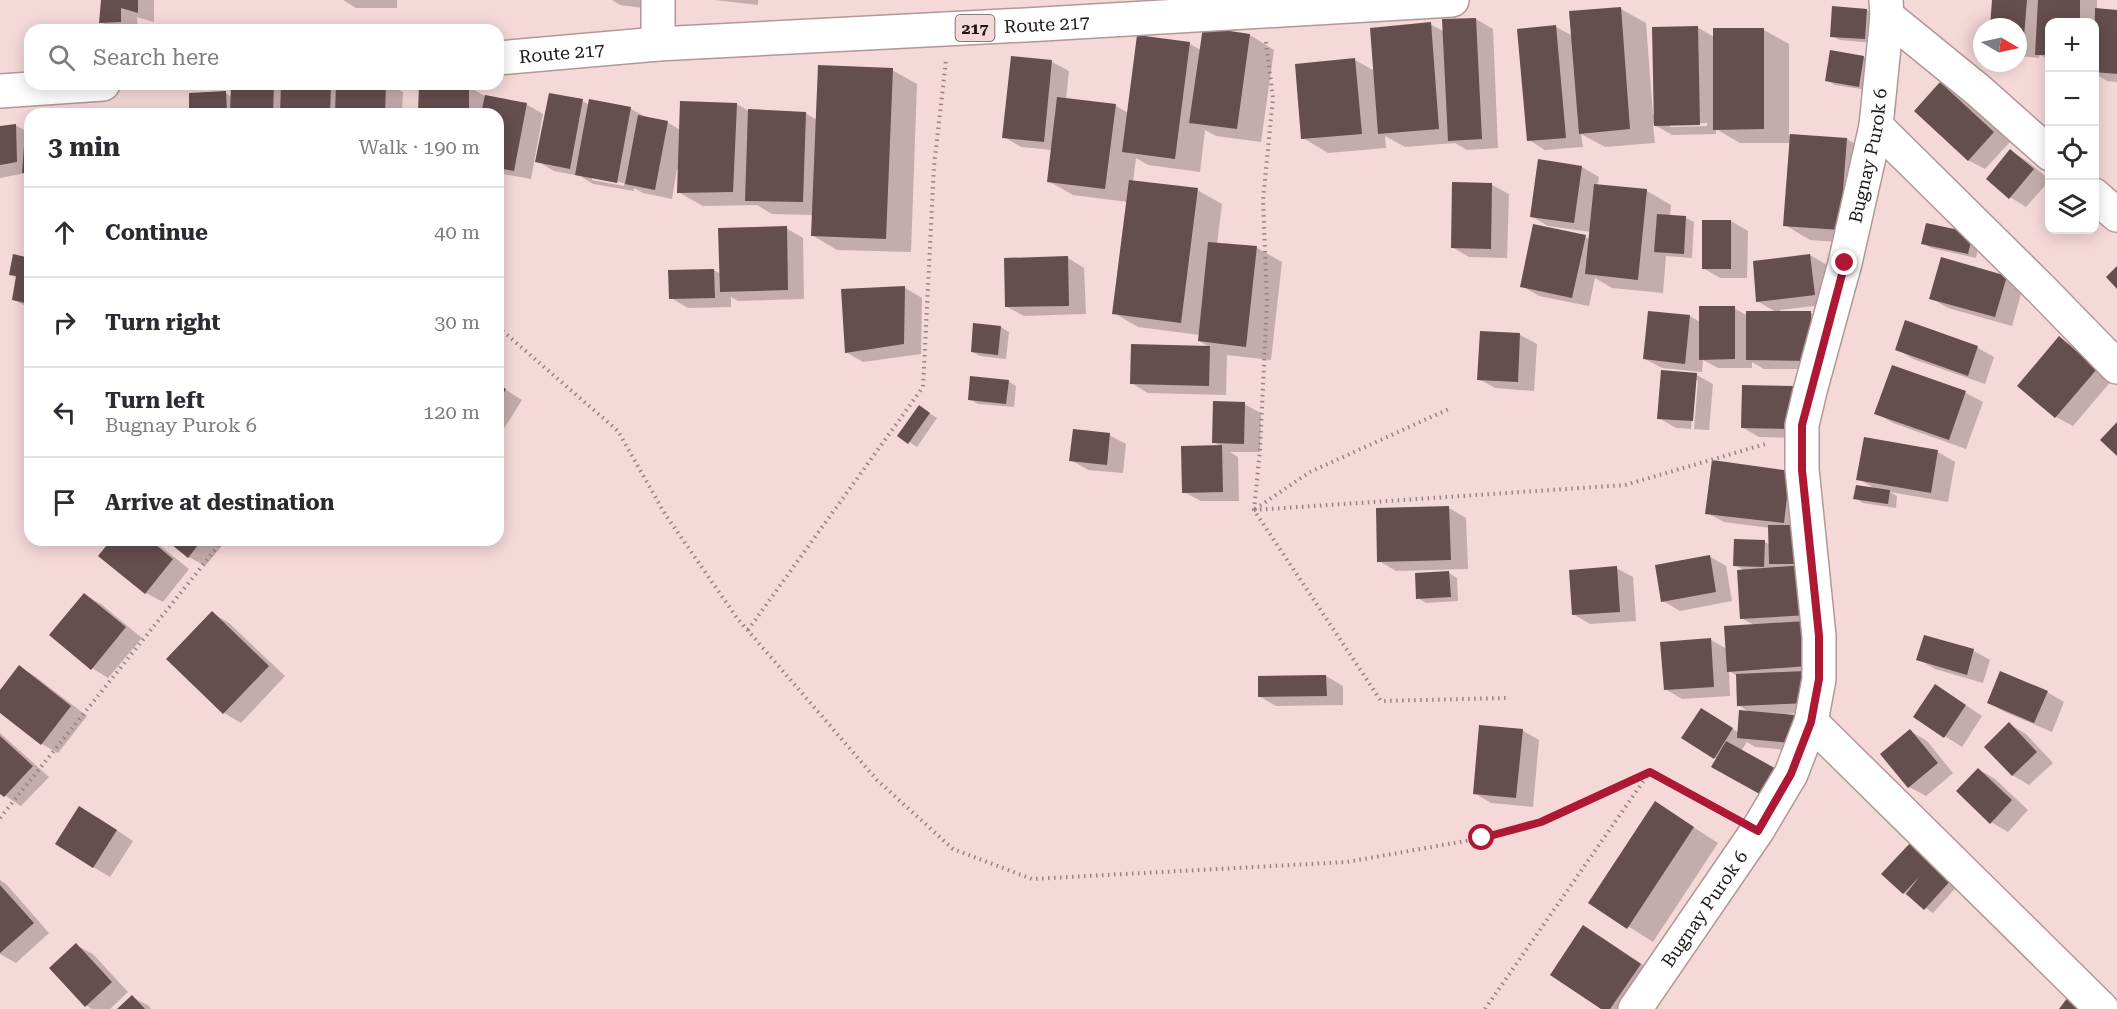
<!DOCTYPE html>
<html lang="en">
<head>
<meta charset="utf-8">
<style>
	:root { --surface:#fff; --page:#f7f7f7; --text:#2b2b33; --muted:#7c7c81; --line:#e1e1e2 }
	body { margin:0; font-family:"Roboto Serif",serif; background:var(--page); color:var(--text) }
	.controls { position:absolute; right:18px; top:18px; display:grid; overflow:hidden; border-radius:12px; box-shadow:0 3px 15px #0003 }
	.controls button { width:54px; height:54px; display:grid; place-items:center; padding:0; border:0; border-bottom:2px solid var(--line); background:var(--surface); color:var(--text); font:30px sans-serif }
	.compass { position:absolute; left:1973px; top:18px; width:54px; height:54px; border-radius:50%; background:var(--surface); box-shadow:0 3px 15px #0003; rotate:99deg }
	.stop { position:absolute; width:18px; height:18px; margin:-14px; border:4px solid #ad1835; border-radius:50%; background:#fff }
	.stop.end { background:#ad1835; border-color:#fff; box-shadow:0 2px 6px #0008 }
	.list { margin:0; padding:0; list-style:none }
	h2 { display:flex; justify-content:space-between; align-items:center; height:78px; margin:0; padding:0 24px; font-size:26px }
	h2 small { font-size:20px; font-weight:400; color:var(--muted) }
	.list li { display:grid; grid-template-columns:39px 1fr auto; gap:18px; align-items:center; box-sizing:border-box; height:90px; padding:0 24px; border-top:2px solid var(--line) }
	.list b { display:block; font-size:22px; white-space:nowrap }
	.list p { margin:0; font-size:20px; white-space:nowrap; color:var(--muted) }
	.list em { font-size:20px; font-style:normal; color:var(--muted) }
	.icon { flex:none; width:33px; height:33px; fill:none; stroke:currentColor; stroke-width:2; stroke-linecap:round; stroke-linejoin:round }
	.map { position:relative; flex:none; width:2117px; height:1009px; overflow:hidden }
	.search { position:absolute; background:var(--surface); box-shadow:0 3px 15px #0003; left:24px; top:24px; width:480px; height:66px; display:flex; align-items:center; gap:15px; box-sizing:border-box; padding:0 21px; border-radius:18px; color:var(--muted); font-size:22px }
	.panel { position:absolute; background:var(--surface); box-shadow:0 3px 15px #0003; left:24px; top:108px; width:480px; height:438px; border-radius:18px }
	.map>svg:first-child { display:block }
	.shadow { fill:#0003; fill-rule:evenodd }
	.building { fill:#654e4e }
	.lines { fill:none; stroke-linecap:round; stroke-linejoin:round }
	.street-casing { stroke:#b29797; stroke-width:36 }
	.primary-casing { stroke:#b29797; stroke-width:36 }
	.path { stroke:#978383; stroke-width:4; stroke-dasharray:1.5 4.5; stroke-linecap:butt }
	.street { stroke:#fff; stroke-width:33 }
	.primary { stroke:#fff; stroke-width:33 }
	.route { stroke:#ad1835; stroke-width:8 }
	.labels { text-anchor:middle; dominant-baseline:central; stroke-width:6; stroke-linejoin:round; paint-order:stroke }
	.shield { fill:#f5d8d8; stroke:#605050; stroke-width:1.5 }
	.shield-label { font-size:16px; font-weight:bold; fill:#201616 }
	.street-label { font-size:18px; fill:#201616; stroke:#f5d8d8 }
</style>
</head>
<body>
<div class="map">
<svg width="2117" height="1009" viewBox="0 0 2117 1009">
	<rect width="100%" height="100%" fill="#f5d8d8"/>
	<path class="shadow" d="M102,0h52v22l-17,-5 1,13h-24l-13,-8z
		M343,0h54v8h-41z
		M612,0h40l-1,9 -31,-4z
		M715,0h43v5z
		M1994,0h103v10l20,2v70l-10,-1 -13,-8v-51h-44v39l-10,-6 -1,3 -21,-2v-29h-27z
		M1621,9l25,14 7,91h2l42,-87 17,10 50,-7 25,14v91l58,4 25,15 -7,90 -55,-4 -25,-15 6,-82h-51l-24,-14v5l-44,1 -19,-11 2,19 -50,4 -24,-13 2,13 -38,3 -16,-10 27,-113 17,9zM1707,123v3l-37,1v-3z
		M1867,10l8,5 -2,28 -33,-3 -8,-4z
		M1476,19l17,10 5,119 -31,2 -12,-7 -50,4 -20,-11 1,12 -58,5 -25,-15 52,-78 20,11 55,-47 15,8z
		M1250,35l24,15 -13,92 -45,-6 -11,-6 -5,42 -52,-7 -12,-7 -3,24 64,8 25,14 -5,40 40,4 25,14 -11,98 -44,-5 -1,40 -78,-2 -17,-10 1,-37 79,2 -12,-7 1,-6 -62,-8 -24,-14 14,-111 -55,-7 -25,-14 4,-31 -31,-3 -17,-10 8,-79 40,4 17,9 -3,29 50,6 12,7 10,-76 52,7 11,6z
		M1864,57l8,5 -5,28 -32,-5 -9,-5z
		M892,70l25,14 -6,168 -74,-2 -25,-15 1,-20 -41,-1 -15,-9 -54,1 -25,-14 1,-23h-2l-5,30 -29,-6 -9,-5v3l-41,-7 -13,-8 -26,-5 -17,-10 45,-60 6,3 2,-3 41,8 17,9 19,4 13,8 57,-26 13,8 55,1 12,7zM592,177l32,6v3l-32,-6z
		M283,84h107l13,8 -1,22h-268l36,-3 6,3 15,-5 34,-16 7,4 41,-12 9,5z
		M1941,84l17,9 52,49 -25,27 -17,-9z
		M469,87l16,9 41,8 17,10 -12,65 -33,-6v-59h-78z
		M30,119v56l-4,-2 -26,5v-50l15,-3 11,6z
		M2010,151l17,10 23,19 -24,27 -16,-10z
		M1582,167l17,10 -2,9 50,5 24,14 -1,12 16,1 8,4 -2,36 -26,-2 -3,37 -51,-5 -17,-10 -6,28 -50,-10 -17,-10 63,-49 5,3 1,-8 -43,-6 -17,-10z
		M1492,185l17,9 -2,64 -38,-1 -17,-10z
		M1731,221l17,10 -1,47h-27l-17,-10z
		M786,228l17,10 1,61 -66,2 -7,-4v10l-43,1 -17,-10 43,-28 7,4z
		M1980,239l-4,19 -45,-10 -8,-5z
		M1810,255l17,10 4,39 -51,6v2l31,1 17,9v47h-64l-12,-7v6h-34l-15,-8 -1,12 -40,-4 -17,-9 45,-43 10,6 34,-14 14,8 28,-4 -19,-11z
		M1068,258l16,10 2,46 -62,2 -17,-9z
		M30,259v50l-17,-10 4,-21 -7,-4z
		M2007,277l16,10 -11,39 -64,-18 -17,-10z
		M905,288l17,10 -1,56 -58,8 -17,-10z
		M1906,322l72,26 16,9 -9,27 -72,-25 -16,-10z
		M1001,327l8,5 -3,27 -26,-3 -8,-4z
		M1520,335l17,9 -3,47 -39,-3 -16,-9z
		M2059,338l17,10 37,31 -40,47 -17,-9 -37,-31z
		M1893,367l73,26 17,9 -17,47 -73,-26 -17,-10z
		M1693,373l20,11 -4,46 -33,-2 -17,-10zM1695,380h3l-4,49h-3z
		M1008,381l8,5 -2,21 -36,-3 -8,-5z
		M498,385l24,15 -24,38z
		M1744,386l65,52 -50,-1 -17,-10z
		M1244,404l17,9 -1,39h-30l8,5 1,44h-38l-17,-9 38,-45 -9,-5z
		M920,407l17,11 -20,29 -8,-5z
		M1109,435l17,9 -3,29 -35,-3 -17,-10z
		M1865,439l73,13 17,10 -7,40 -58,-10 7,4 -1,12 -33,-5 -8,-5 21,-9 -18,-10z
		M1790,472l33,240 -38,2v2l10,1 16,9 -2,26 -54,-5 -8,-5 -6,9 -24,8 -34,-22 35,-18 21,14 12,-20 -13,-8 -1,-29 -8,-5 1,25 -48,3 -17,-10 46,-49 16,9 27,-24 -13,-7 4,-47 -10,-6 30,-23 5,3v-17l-46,-6 -17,-9z
		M1449,508l17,10 2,51 -72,2 -17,-10 -1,-51z
		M113,540h40l36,29 -26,33 -17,-9z
		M168,540h55l2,2 -20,24 -16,-9z
		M1709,556l17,10 6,35 -52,10 -17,-10z
		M1616,568l17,9 3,44 -46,3 -17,-10z
		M1449,573l8,5 1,23 -32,2 -8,-5z
		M85,595l16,9 41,34 -34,40 -16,-10z
		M212,613l17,10 56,53 -44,47 -17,-10z
		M1925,636l49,15 16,9 -7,23 -48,-14 -17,-10z
		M20,667l16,10 51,39 -29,37 -16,-9 -42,-33v-18z
		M1326,676l17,10v19l-67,1 -17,-10z
		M2047,692l17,10 -12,30 -47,-20 -16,-9z
		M1952,696l30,20 -20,31 -47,-30z
		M2009,724l17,10 27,29 -24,22 -17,-10z
		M1522,730l17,10 -6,67 -42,-4 -17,-10z
		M1910,731l17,10 26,32 -27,23 -17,-9z
		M0,733l49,44 -28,29 -21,-14z
		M1978,769l17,10 33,31 -20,22 -17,-10z
		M1656,803l62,40 -65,99 -63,-40z
		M97,817l36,24 -23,36 -17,-10z
		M1912,843l47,41 -26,29 -29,-20 -20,-19z
		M0,880l6,4 43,49 -33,30 -16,-9z
		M1601,937l56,37 -23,35h-30z
		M76,945l17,9 35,38 -18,17h-18l-6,-4z
		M132,997l17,9 2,3h-32z"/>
	<path class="building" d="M101,0h37v13l-17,-5v14l-22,1z
		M1992,0h35l-4,49h-5v-22h-28z
		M2038,0h42v22h-30v33h-15z
		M1832,6l35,3 -2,30 -35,-2z
		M1621,7l9,122 -51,5 -10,-123z
		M2095,8l22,2v64l-23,-2z
		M1476,18l6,121 -34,2 -6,-122z
		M1431,22l8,107 -61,5 -8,-106z
		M1556,25l10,113 -39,3 -10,-112z
		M1698,26l2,99 -46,1 -2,-99z
		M1203,27l47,7 -13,95 -48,-6z
		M1713,28h51v101l-51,1z
		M1137,35l53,7 -15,117 -53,-7z
		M1830,50l34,6 -5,31 -34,-6z
		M1011,56l41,4 -8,82 -42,-4z
		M1355,58l7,76 -61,5 -6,-75z
		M818,65l75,3 -7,171 -75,-3z
		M1940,82l54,50 -26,29 -54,-50z
		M231,84h43l-1,30h-43z
		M281,84h50l-1,30h-50z
		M336,84h50l-1,30h-50z
		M419,84l50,2v28h-51z
		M226,91l1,23h-53v-5l15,-1v-15z
		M549,93l34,6 -13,70 -35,-7z
		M485,95l42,8 -13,68 -16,-3v-54h-17z
		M1057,97l59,7 -11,85 -58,-7z
		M589,99l42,8 -14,76 -42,-8z
		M680,101l57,2 -4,89 -56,1z
		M170,109l1,5h-38v-3z
		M748,109l58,3 -3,90 -58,-1z
		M638,115l30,6 -13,69 -30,-6z
		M26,118h4v54l-8,1z
		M16,124l1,38 -17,3v-39z
		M1790,134l57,4 -7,92 -57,-4z
		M2010,149l24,20 -25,30 -23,-20z
		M1538,159l44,7 -8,57 -44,-6z
		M1129,180l69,8 -17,135 -69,-9z
		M1452,182l40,1 -1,66 -40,-1z
		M1594,184l53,5 -9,91 -53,-6z
		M1657,214l29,2 -2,38 -30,-2z
		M1702,220h29v49h-29z
		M1926,223l47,10 -5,21 -47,-10z
		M1533,224l53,11 -14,63 -52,-11z
		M787,226l1,64 -68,2 -2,-64z
		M1208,242l49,4 -11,101 -48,-6z
		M13,254l17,4v46l-18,-4 4,-24 -7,-1z
		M1810,254l5,41 -59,7 -3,-41z
		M1068,256l1,50 -64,1 -1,-49z
		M1941,257l66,19 -12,41 -66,-18z
		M2117,266v23l-11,-12z
		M714,269l1,29 -46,1 -1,-29z
		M905,286l-1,58 -59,9 -4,-64z
		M1699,306h36v53l-36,1z
		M1648,311l42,4 -5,49 -42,-5z
		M1746,311h65v50l-65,-1z
		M1905,320l73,26 -10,30 -73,-26z
		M973,323l28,3 -3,29 -27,-3z
		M1480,331l40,2 -2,49 -41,-2z
		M2059,336l38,33 -42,49 -38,-32z
		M1131,344l79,2 -1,40 -79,-2z
		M1892,365l74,26 -17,49 -75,-26z
		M1661,370l36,3 -4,48 -36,-2z
		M970,376l39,4 -3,24 -38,-4z
		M498,384l8,5 -8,13z
		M1742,385l52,1 -2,43 -51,-1z
		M1213,401l32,1 -1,42 -32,-1z
		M919,405l11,8 -22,31 -11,-8z
		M2117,422v34l-17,-16z
		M1073,429l37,4 -3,32 -38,-4z
		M1864,437l74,13 -7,43 -75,-13z
		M1222,445l1,47 -41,1 -1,-47z
		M1712,460l78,11 -6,52 -79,-9z
		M1856,485l34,5 -2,14 -35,-5z
		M1449,506l2,54 -74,2 -1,-54z
		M1768,525h33v39h-32z
		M1734,539l31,1 -1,27 -31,-1z
		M111,540h39l23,19 -28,35 -47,-38z
		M166,540h36l-14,18z
		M1710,555l6,37 -55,10 -6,-37z
		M1804,565l4,50 -68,4 -3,-49z
		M1617,566l3,46 -48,3 -3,-45z
		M1449,571l2,26 -35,2 -1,-26z
		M84,593l42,34 -35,43 -42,-35z
		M212,611l57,55 -46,48 -57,-55z
		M1806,621l3,45 -82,6 -3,-46z
		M1924,635l50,14 -7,26 -51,-15z
		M1711,638l3,49 -50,3 -4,-48z
		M19,665l52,41 -30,39 -41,-32v-23z
		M1805,671l2,32 -70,3 -1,-32z
		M2000,671l48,20 -14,32 -47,-20z
		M1326,675l1,21 -69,1v-21z
		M1935,684l31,21 -22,33 -31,-21z
		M1701,708l32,20 -19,31 -33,-21z
		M1739,710l56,5 -3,28 -55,-5z
		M2009,722l28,30 -25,24 -28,-29z
		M1479,725l44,4 -7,69 -43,-4z
		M1910,729l28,34 -30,25 -28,-34z
		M0,736l33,30 -29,31 -4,-3z
		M1726,741l54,30 -15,26 -54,-30z
		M1978,768l34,32 -22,24 -34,-33z
		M1655,801l39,26 -67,102 -39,-26z
		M79,806l38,24 -24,38 -38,-24z
		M1912,841l40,38 -28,31 -18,-16 14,-18 -17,18 -22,-20z
		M0,885l34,38 -34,30z
		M1583,925l58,39 -31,45h-9l-51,-34z
		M76,943l36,39 -27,25 -36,-39z
		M132,995l13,14h-28z
		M2068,997l15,12h-24z"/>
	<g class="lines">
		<g class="street-casing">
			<g id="street">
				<path d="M1887,16l91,74 72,64"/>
				<path d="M658,44v-44"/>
				<path d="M1876,126l165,163 76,78"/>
				<path d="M2094,195l23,20"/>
				<path d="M1811,722l291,287"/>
				<path id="s1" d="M1635,1009l122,-178 34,-57 20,-52 8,-43v-43l-17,-167v-44l8,-34 35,-128 31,-137 11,-110 -1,-16"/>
			</g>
		</g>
		<g class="primary-casing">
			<g id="primary">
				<path id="s2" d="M498,58l160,-14 385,-20 409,-24"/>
				<path d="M0,91l103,-7"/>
			</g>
		</g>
		<path class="path" d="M1266,42l7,56 -10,102 4,101 -7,149 -6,60 127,191 125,-3
			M498,327l120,104 47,83 72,104 140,162 76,69 79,30 315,-17 135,-24 59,-16 109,-50 78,43
			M1255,509l55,-37 141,-64
			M1254,510l371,-25 144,-42
			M748,630l175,-243 11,-221 12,-106
			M0,818l223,-278
			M1485,1009l164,-236"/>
		<use href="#street" class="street"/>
		<use href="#primary" class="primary"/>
	</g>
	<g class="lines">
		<path class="route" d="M1482,838l59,-16 109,-50 108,59 33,-57 20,-52 8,-43v-43l-17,-166v-45l43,-162"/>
	</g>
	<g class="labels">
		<rect class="shield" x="955.5" y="15" width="39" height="26" rx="4.5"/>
		<g class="shield-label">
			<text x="975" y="28">217</text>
		</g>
		<g class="street-label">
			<text stroke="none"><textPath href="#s2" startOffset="550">Route 217</textPath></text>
			<text stroke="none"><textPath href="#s2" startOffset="64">Route 217</textPath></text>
			<text stroke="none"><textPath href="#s1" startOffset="914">Bugnay Purok 6</textPath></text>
			<text stroke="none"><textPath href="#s1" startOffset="122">Bugnay Purok 6</textPath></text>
		</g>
	</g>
</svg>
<div class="controls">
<button>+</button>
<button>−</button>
<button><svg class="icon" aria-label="locate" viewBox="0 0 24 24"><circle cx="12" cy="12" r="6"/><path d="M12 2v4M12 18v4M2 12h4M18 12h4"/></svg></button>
<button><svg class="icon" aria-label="layers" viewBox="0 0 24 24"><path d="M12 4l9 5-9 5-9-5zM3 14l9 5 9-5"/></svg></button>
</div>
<svg class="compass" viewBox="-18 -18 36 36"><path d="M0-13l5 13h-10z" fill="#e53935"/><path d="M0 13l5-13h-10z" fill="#7c7c81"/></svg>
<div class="stop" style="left:1482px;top:838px"></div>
<div class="stop end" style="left:1845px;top:263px"></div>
<div class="search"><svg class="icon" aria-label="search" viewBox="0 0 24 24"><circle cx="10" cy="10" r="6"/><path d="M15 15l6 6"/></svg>Search here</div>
<section class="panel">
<h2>3 min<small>Walk · 190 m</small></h2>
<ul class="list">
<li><svg class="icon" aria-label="ahead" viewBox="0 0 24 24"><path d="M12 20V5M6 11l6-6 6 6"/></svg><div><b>Continue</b></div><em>40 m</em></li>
<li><svg class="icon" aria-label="right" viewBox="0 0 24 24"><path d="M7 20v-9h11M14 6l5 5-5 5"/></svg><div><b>Turn right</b></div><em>30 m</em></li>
<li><svg class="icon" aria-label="left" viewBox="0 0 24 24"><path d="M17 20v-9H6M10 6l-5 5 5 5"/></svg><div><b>Turn left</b><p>Bugnay Purok 6</p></div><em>120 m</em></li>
<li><svg class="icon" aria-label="arrive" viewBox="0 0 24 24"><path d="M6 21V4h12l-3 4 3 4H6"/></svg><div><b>Arrive at destination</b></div></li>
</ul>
</section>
</div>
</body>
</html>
